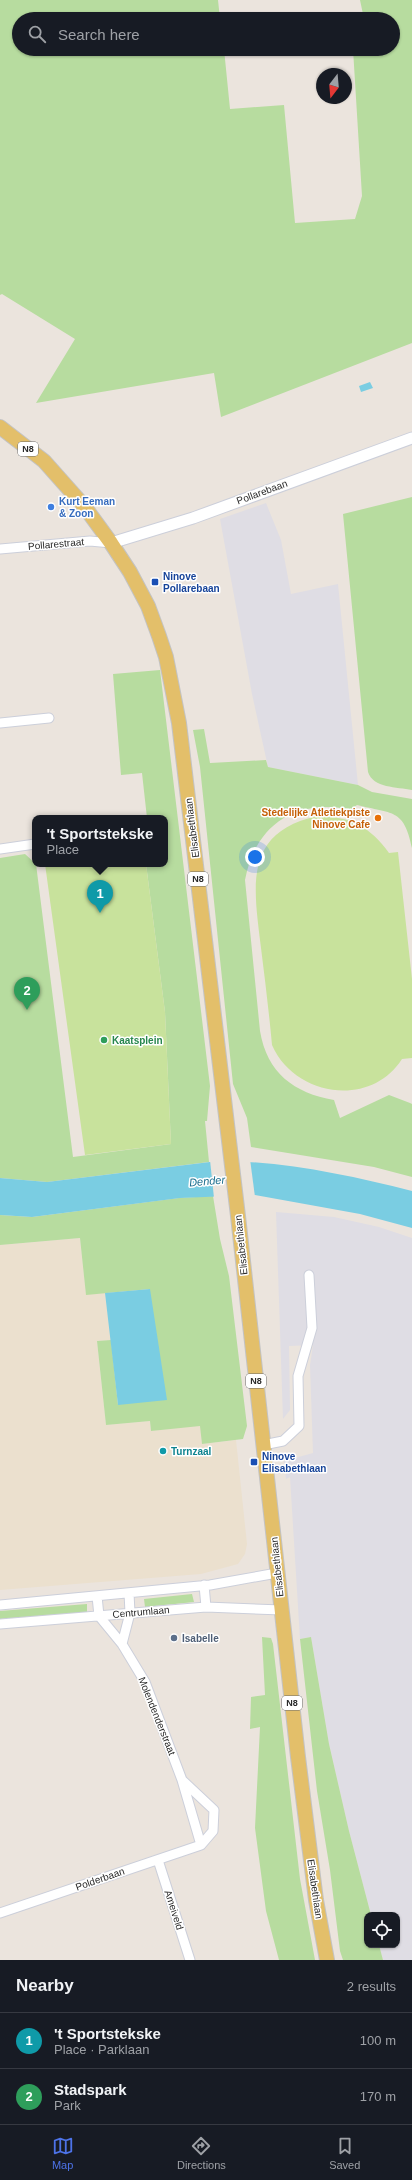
<!DOCTYPE html>
<html lang="en">
<head>
<meta charset="utf-8">
<style>
	:root { --surface:#171b24; --page:#20242c; --text:#f1f3f6; --muted:#9ea1a6; --line:#363941; --accent:#4d73e8 }
	body { margin:0; font-family:Helvetica,sans-serif; background:var(--page); color:var(--text) }
	.controls { position:absolute; right:12px; bottom:12px; display:grid; overflow:hidden; border-radius:8px; box-shadow:0 1px 3px #0004 }
	.controls button { width:36px; height:36px; display:grid; place-items:center; padding:0; border:0; border-bottom:1px solid var(--line); background:var(--surface); color:var(--text); font:20px sans-serif }
	.compass { position:absolute; left:316px; top:68px; width:36px; height:36px; border-radius:50%; background:var(--surface); box-shadow:0 1px 3px #0004; rotate:196deg }
	.you { position:absolute; left:255px; top:857px; width:14px; height:14px; margin:-10px; border:3px solid #fff; border-radius:50%; background:#1a73e8; box-shadow:0 0 0 6px #1a73e833 }
	.badge { display:grid; place-items:center; width:26px; height:26px; border-radius:50%; background:var(--accent); color:#fff; font-size:13px; font-weight:700 }
	.pin { position:absolute; translate:-50% -33px; filter:drop-shadow(0 1px 2px #0008) }
	.pin::after { content:''; position:absolute; top:21px; width:14px; height:12px; background:inherit; clip-path:polygon(0 0,100% 0,50% 100%) }
	.popup { position:absolute; left:32px; top:815px; width:136px; height:52px; box-sizing:border-box; display:grid; place-content:center; border-radius:8px; background:var(--surface); filter:drop-shadow(0 1px 3px #0005); font-size:13px; white-space:nowrap; color:var(--muted) }
	.popup b { font-size:15px; color:var(--text) }
	.popup::after { content:''; position:absolute; left:50%; top:100%; margin-left:-8px; border:8px solid transparent; border-top-color:var(--surface) }
	.list { margin:0; padding:0; list-style:none }
	h2 { display:flex; justify-content:space-between; align-items:center; height:52px; margin:0; padding:0 16px; font-size:17px }
	h2 small { font-size:13px; font-weight:400; color:var(--muted) }
	.list li { display:grid; grid-template-columns:26px 1fr auto; gap:12px; align-items:center; box-sizing:border-box; height:56px; padding:0 16px; border-top:1px solid var(--line) }
	.list b { display:block; font-size:15px; white-space:nowrap }
	.list p { margin:0; font-size:13px; white-space:nowrap; color:var(--muted) }
	.list em { font-size:13px; font-style:normal; color:var(--muted) }
	.icon { flex:none; width:22px; height:22px; fill:none; stroke:currentColor; stroke-width:2; stroke-linecap:round; stroke-linejoin:round }
	.map { position:relative; flex:none; width:412px; height:1960px; overflow:hidden }
	.search { position:absolute; background:var(--surface); box-shadow:0 1px 3px #0004; left:12px; right:12px; top:12px; height:44px; display:flex; align-items:center; gap:10px; box-sizing:border-box; padding:0 14px; border-radius:22px; color:var(--muted); font-size:15px }
	.sheet { height:164px; background:var(--surface) }
	nav { display:flex; justify-content:space-around; align-items:center; box-sizing:border-box; height:56px; border-top:1px solid var(--line); background:var(--surface); font-size:11px; color:var(--muted) }
	nav a { display:grid; justify-items:center; gap:2px }
	nav .on { color:var(--accent) }
	.map>svg:first-child { display:block }
	.industrial { fill:#dfdde4 }
	.education { fill:#ebe0ce }
	.green { fill:#b7dc9f }
	.pitch { fill:#c8e29c }
	.water { fill:#7acde2 }
	.pier { fill:#ebe4dd }
	.lines { fill:none; stroke-linecap:round; stroke-linejoin:round }
	.minor-casing { stroke:#cccfda; stroke-width:11 }
	.tertiary-casing { stroke:#cccfda; stroke-width:13 }
	.primary-casing { stroke:#c3c3c3; stroke-width:16 }
	.minor { stroke:#fff; stroke-width:9 }
	.tertiary { stroke:#fff; stroke-width:11 }
	.primary { stroke:#e3bf6a; stroke-width:14 }
	.shop-dot { fill:#3f7fe0; stroke:#fff; stroke-width:1.5 }
	.transit-dot { fill:#1a4fb4; stroke:#fff; stroke-width:1.5 }
	.food-dot { fill:#e8710a; stroke:#fff; stroke-width:1.5 }
	.leisure-dot { fill:#2e9e5b; stroke:#fff; stroke-width:1.5 }
	.culture-dot { fill:#0f9aa8; stroke:#fff; stroke-width:1.5 }
	.service-dot { fill:#5c6f8a; stroke:#fff; stroke-width:1.5 }
	.labels { text-anchor:middle; dominant-baseline:central; stroke-width:3; stroke-linejoin:round; paint-order:stroke }
	.shield { fill:#fff; stroke:#6a6a6a; stroke-width:1 }
	.shield-label { font-size:9px; font-weight:bold; fill:#2a2a2a }
	.street-label { font-size:10px; fill:#2a2a2a; stroke:#fff }
	.shop-label { font-size:10px; font-weight:bold; fill:#366cbe; stroke:#fff; text-anchor:start }
	.transit-label { font-size:10px; font-weight:bold; fill:#164399; stroke:#fff; text-anchor:start }
	.food-label { font-size:10px; font-weight:bold; fill:#c56008; stroke:#fff; text-anchor:end }
	.leisure-label { font-size:10px; font-weight:bold; fill:#27864d; stroke:#fff; text-anchor:start }
	.culture-label { font-size:10px; font-weight:bold; fill:#0d838f; stroke:#fff; text-anchor:start }
	.service-label { font-size:10px; font-weight:bold; fill:#4e5e75; stroke:#fff; text-anchor:start }
	.water-label { font-size:11px; font-style:italic; fill:#1a6d8d; stroke:#fff }
</style>
</head>
<body>
<div class="map">
<svg width="412" height="1960" viewBox="0 0 412 1960">
	<rect width="100%" height="100%" fill="#ebe4dd"/>
	<path class="industrial" d="M266,503l15,37 10,54 47,-10 20,201 -90,-18 -16,-73 -32,-175z
		M276,1212l58,5 45,10 33,11v722h-29l-4,-15h18v-30h-26l-22,-84 -20,-87 -18,-107 -11,2 -10,-162 -4,2 -2,-18 29,-8 -3,-88 3,-20 -24,1 1,64 -7,9z"/>
	<path class="education" d="M80,1238l6,56 19,-1 6,47 -14,1 9,84 44,-4 1,10 50,-6 1,19 34,-4 11,104 -2,10 -7,10 -37,10 -201,16v-345z"/>
	<path class="green" d="M0,0h218l2,19h-201v30h205l6,60 54,-4 11,118 60,-4 7,-23 -9,-147h40v-30h-29l-4,-19h52v343l-191,74 -7,-44 -178,30 39,-64 -73,-45 -2,1z
		M412,497v293c-15,-3 -39,-2 -44,-18l-25,-258z
		M160,670l50,416 -3,35h-2l4,41 -162,20 -47,-4v-320l25,-4 11,10 37,293 98,-13 -6,-132 -19,-148h19v-46h-18l-5,-45 -21,2 -8,-101z
		M204,729l6,34 56,-3 2,7 90,18 14,7 40,7v49c-8,-40 -20,-34 -55,-43l-3,2 -5,13 -3,-1 2,-10c-54,-10 -93,17 -103,71l15,151c7,42 34,62 74,69l6,18 49,-23 21,8 2,1v73l-38,-10 -123,-20 -4,-29 -14,-34 -33,-317 -7,-37z
		M213,1196l7,43 9,37 18,150 -4,13 -41,5 -2,-18 -49,5 -1,-10 -44,4 -9,-84 14,-1 7,65 32,-116 -64,6 -6,-57 -80,7v-30l32,2 147,-19z
		M192,1594l2,8 -49,5 -1,-8z
		M87,1604v8l-87,7v-8z
		M262,1637l9,1 2,6 27,235 15,81h-36l-13,-49 -11,-83 5,-101 -10,2 1,-32 14,-2z
		M311,1637l18,107 20,87 22,84h-4v30h12l4,15h-40l-3,-9 -10,-81 -13,-79 -17,-152z"/>
	<path class="pitch" d="M318,816c31,0 53,11 71,37l9,-1 14,127v79l-10,1c-32,50 -108,37 -130,-14 -3,-33 -7,-65 -11,-97 -7,-60 -19,-116 57,-132z
		M45,864h101l19,148 6,132 -86,11z"/>
	<path class="water" d="M370,382l3,6 -12,4 -2,-6z
		M218,1161c66,0 130,14 194,30v37l-52,-14 -105,-19 -75,3 -148,19 -32,-2v-37l47,4z
		M150,1289l17,111 -49,5 -13,-112z"/>
	<path class="pier" d="M218,1159h32l5,38 -41,1 -4,-38z"/>
	<g class="lines">
		<g class="minor-casing">
			<path id="minor" d="M0,549l90,-8 21,2
				M0,723l49,-5
				M0,849l35,-5
				M263,1445l20,-4 16,-15 -1,-50 14,-48 -3,-53
				M204,1585l2,22
				M97,1596l2,20 23,28 23,38 37,98 19,65
				M0,1605l210,-20 67,-12
				M0,1624l206,-17 76,3
				M122,1644l8,-31 -1,-20
				M158,1860l32,100
				M0,1913l201,-68 12,-14 1,-21 -32,-30"/>
		</g>
		<g class="tertiary-casing">
			<path id="tertiary" d="M111,543l82,-25 219,-80"/>
		</g>
		<g class="primary-casing">
			<path id="primary" d="M0,427l44,34 40,45 27,37 19,29 18,34 11,30 7,21 13,66 59,493 60,541 18,143 11,60"/>
		</g>
		<use href="#minor" class="minor"/>
		<use href="#tertiary" class="tertiary"/>
		<use href="#primary" class="primary"/>
	</g>
	<circle class="shop-dot" cx="51" cy="507" r="4"/>
	<g class="transit-dot">
		<rect x="151" y="578" width="8" height="8" rx="2"/>
		<rect x="250" y="1458" width="8" height="8" rx="2"/>
	</g>
	<circle class="food-dot" cx="378" cy="818" r="4"/>
	<circle class="leisure-dot" cx="104" cy="1040" r="4"/>
	<circle class="culture-dot" cx="163" cy="1451" r="4"/>
	<circle class="service-dot" cx="174" cy="1638" r="4"/>
	<g class="labels">
		<g class="shield">
			<rect x="18" y="442" width="20" height="14" rx="3"/>
			<rect x="188" y="872" width="20" height="14" rx="3"/>
			<rect x="246" y="1374" width="20" height="14" rx="3"/>
			<rect x="282" y="1696" width="20" height="14" rx="3"/>
		</g>
		<g class="shield-label">
			<text x="28" y="449">N8</text>
			<text x="198" y="879">N8</text>
			<text x="256" y="1381">N8</text>
			<text x="292" y="1703">N8</text>
		</g>
		<g class="street-label">
			<text transform="translate(262 492) rotate(-20)">Pollarebaan</text>
			<text transform="translate(56 544) rotate(-5)">Pollarestraat</text>
			<text transform="translate(192 828) rotate(-97)">Elisabethlaan</text>
			<text transform="translate(241 1245) rotate(-96)">Elisabethlaan</text>
			<text transform="translate(277 1567) rotate(-96)">Elisabethlaan</text>
			<text transform="translate(141 1612) rotate(-5)">Centrumlaan</text>
			<text transform="translate(157 1716) rotate(68)">Molendenderstraat</text>
			<text transform="translate(100 1879) rotate(-19)">Polderbaan</text>
			<text transform="translate(315 1889) rotate(82)">Elisabethlaan</text>
			<text transform="translate(174 1910) rotate(72)">Ameiveld</text>
		</g>
		<g class="shop-label">
			<text x="59" y="501">Kurt Eeman<tspan x="59" dy="12">&amp; Zoon</tspan></text>
		</g>
		<g class="transit-label">
			<text x="163" y="576">Ninove<tspan x="163" dy="12">Pollarebaan</tspan></text>
			<text x="262" y="1456">Ninove<tspan x="262" dy="12">Elisabethlaan</tspan></text>
		</g>
		<g class="food-label">
			<text x="370" y="812">Stedelijke Atletiekpiste<tspan x="370" dy="12">Ninove Cafe</tspan></text>
		</g>
		<g class="leisure-label">
			<text x="112" y="1040">Kaatsplein</text>
		</g>
		<g class="culture-label">
			<text x="171" y="1451">Turnzaal</text>
		</g>
		<g class="service-label">
			<text x="182" y="1638">Isabelle</text>
		</g>
		<g class="water-label">
			<text transform="translate(207 1181) rotate(-5)">Dender</text>
		</g>
	</g>
</svg>
<div class="controls">
<button><svg class="icon" aria-label="locate" viewBox="0 0 24 24"><circle cx="12" cy="12" r="6"/><path d="M12 2v4M12 18v4M2 12h4M18 12h4"/></svg></button>
</div>
<svg class="compass" viewBox="-18 -18 36 36"><path d="M0-13l5 13h-10z" fill="#e53935"/><path d="M0 13l5-13h-10z" fill="#9ea1a6"/></svg>
<div class="you"></div>
<div class="pin badge" style="left:100px;top:913px;background:#0f9aa8">1</div>
<div class="popup"><b>'t Sportstekske</b>Place</div>
<div class="pin badge" style="left:27px;top:1010px;background:#2e9e5b">2</div>
<div class="search"><svg class="icon" aria-label="search" viewBox="0 0 24 24"><circle cx="10" cy="10" r="6"/><path d="M15 15l6 6"/></svg>Search here</div>
</div>
<section class="sheet">
<h2>Nearby<small>2 results</small></h2>
<ul class="list">
<li><span class="badge" style="background:#0f9aa8">1</span><div><b>'t Sportstekske</b><p>Place · Parklaan</p></div><em>100 m</em></li>
<li><span class="badge" style="background:#2e9e5b">2</span><div><b>Stadspark</b><p>Park</p></div><em>170 m</em></li>
</ul>
</section>
<nav>
<a class="on"><svg class="icon" aria-label="map" viewBox="0 0 24 24"><path d="M3 6l6-2 6 2 6-2v14l-6 2-6-2-6 2zM9 4v14M15 6v14"/></svg>Map</a>
<a><svg class="icon" aria-label="directions" viewBox="0 0 24 24"><path d="M12 3l9 9-9 9-9-9zM9 14v-3h6M13 9l2 2-2 2"/></svg>Directions</a>
<a><svg class="icon" aria-label="saved" viewBox="0 0 24 24"><path d="M7 4h10v16l-5-4-5 4z"/></svg>Saved</a>
</nav>
</body>
</html>
